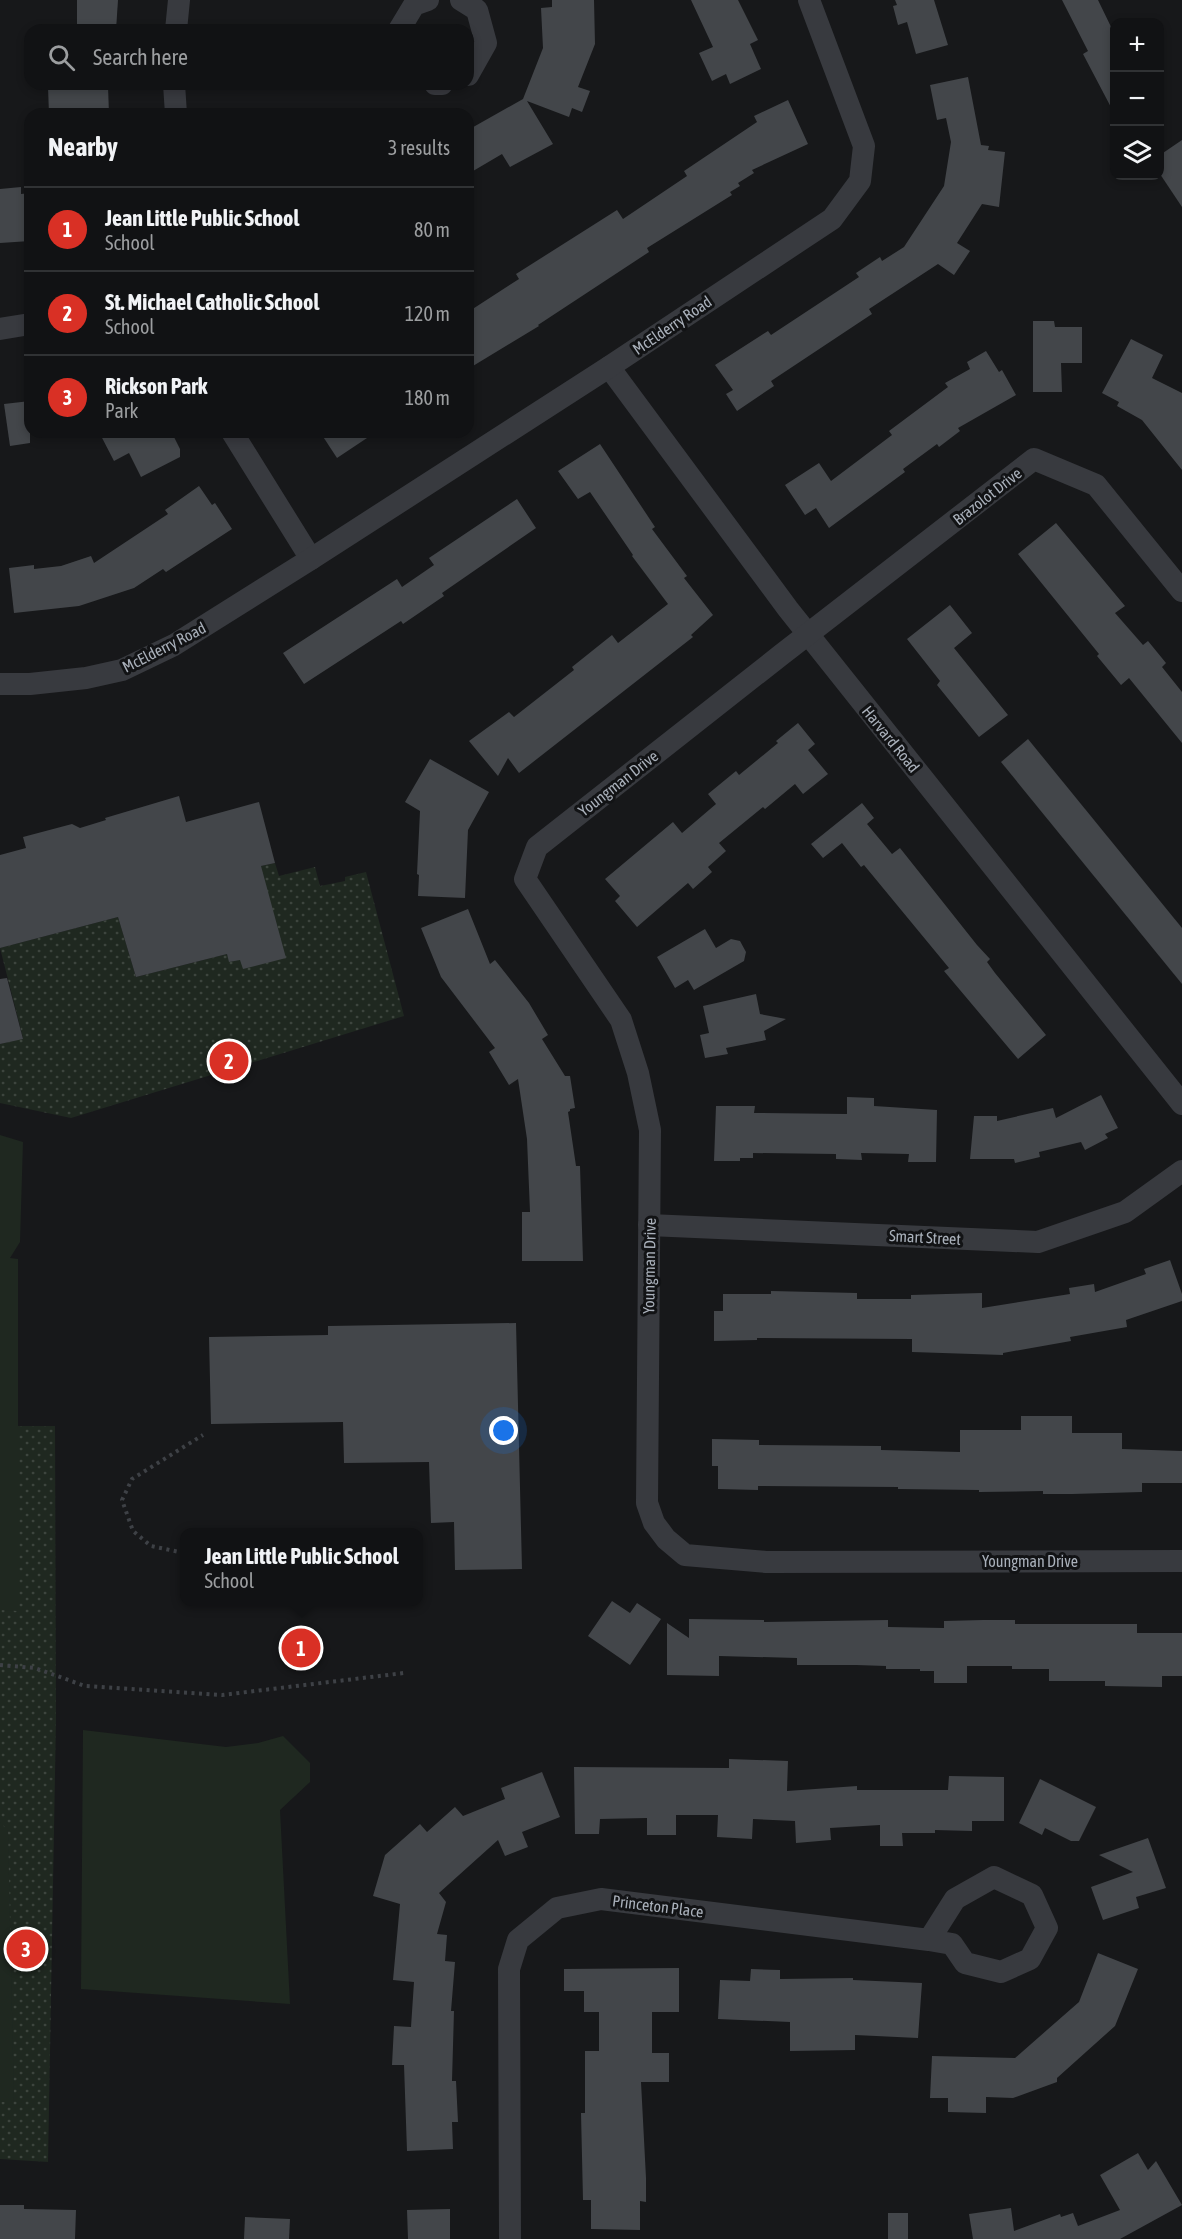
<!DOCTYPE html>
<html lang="en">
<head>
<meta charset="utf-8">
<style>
  :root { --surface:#111214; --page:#1a1b1d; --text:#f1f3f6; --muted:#9c9ea0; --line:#303234; --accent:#d93025 }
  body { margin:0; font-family:"Asap Condensed",sans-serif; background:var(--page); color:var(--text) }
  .controls { position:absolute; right:18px; top:18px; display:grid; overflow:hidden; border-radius:12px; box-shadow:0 3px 9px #0003 }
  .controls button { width:54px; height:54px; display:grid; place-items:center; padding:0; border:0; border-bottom:2px solid var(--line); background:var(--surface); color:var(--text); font:30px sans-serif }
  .you { position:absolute; left:504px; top:1431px; width:21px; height:21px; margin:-15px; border:4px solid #fff; border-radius:50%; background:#1a73e8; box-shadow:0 0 0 9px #1a73e833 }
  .badge { display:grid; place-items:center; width:39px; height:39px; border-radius:50%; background:var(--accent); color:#fff; font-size:20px; font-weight:700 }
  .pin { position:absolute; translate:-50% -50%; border:3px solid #fff; box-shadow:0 2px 6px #0006 }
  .popup { position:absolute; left:180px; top:1528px; width:243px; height:78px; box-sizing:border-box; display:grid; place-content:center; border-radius:12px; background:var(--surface); filter:drop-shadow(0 2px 4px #0005); font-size:20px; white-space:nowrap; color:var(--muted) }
  .popup b { font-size:22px; color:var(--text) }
  .popup::after { content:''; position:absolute; left:50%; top:100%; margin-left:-12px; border:12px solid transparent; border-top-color:var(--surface) }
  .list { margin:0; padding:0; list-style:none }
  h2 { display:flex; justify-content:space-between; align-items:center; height:78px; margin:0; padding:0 24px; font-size:26px }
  h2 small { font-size:20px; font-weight:400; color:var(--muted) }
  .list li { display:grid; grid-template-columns:39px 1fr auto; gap:18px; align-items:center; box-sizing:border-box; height:84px; padding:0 24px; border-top:2px solid var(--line) }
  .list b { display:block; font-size:22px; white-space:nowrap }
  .list p { margin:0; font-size:20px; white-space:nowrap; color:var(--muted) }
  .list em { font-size:20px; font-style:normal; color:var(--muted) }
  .icon { flex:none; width:33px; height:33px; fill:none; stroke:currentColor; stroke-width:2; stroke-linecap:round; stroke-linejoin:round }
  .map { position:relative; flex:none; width:1182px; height:2239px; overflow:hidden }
  .search { position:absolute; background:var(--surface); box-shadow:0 3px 9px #0003; left:24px; top:24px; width:450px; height:66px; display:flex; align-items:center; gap:15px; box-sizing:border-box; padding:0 21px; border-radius:18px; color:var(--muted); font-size:22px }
  .panel { position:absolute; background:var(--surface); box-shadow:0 3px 9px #0003; left:24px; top:108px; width:450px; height:330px; border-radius:18px }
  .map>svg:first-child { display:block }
  .grass { fill:url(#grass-dots) }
  .pitch { fill:#1f2820 }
  .building { fill:#43464a }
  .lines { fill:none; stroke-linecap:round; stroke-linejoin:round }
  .path { stroke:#3e4146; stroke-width:4; stroke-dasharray:3 4.5; stroke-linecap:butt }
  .street { stroke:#383a3f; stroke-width:22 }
  .labels { text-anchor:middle; stroke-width:6; stroke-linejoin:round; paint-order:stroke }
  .street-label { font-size:16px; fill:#a9b0ba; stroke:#121315 }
</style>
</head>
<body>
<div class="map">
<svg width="1182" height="2239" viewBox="0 0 1182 2239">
  <defs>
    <pattern id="grass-dots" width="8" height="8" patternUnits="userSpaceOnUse" patternTransform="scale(1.5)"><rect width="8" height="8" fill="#1f2820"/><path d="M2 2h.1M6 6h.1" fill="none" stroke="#3d453e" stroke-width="1.8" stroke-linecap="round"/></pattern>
  </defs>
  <rect width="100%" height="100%" fill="#17181a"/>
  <g class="grass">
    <path d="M 275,863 L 279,876 L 315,867 L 320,886 L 345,881 L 345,877 L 366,872 L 404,1016 L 71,1118 L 0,1103 L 0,1044 L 23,1038 L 0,948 L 118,917 L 136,977 L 227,954 L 230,962 L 261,866 Z"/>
    <path d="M 0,1426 L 55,1426 L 56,1718 L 48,2162 L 0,2159 Z"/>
  </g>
  <g class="pitch">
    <path d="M 0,1135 L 23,1142 L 20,1242 L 10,1258 L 18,1259 L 18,1611 L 0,1610 Z"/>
    <path d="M 83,1730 L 226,1747 L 258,1743 L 283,1736 L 310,1763 L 310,1782 L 280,1810 L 290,2004 L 81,1989 Z"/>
    <path d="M 0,1822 L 8,1831 L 14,2102 L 0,2102 Z"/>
  </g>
  <g class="building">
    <path d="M 77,0 L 118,0 L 116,30 L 77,30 Z"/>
    <path d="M 552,0 L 594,0 L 595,44 L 578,87 L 590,91 L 582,112 L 572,108 L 569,117 L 527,101 L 553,144 L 510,167 L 502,154 L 468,174 L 468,130 L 523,99 L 543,48 L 541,8 L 552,7 Z"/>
    <path d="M 691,0 L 738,0 L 758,40 L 750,44 L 761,69 L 730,84 L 726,74 L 712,81 L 699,53 L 713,47 Z"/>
    <path d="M 895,0 L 934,0 L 948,45 L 916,54 L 907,22 L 898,25 L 893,6 L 897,5 Z"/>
    <path d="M 1062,0 L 1098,0 L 1114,33 L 1114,113 L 1083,54 L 1088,51 Z"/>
    <path d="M 968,77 L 981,145 L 989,146 L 988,150 L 1005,152 L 999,207 L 982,204 L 957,243 L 970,251 L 954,275 L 938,264 L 869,309 L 872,314 L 771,381 L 774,386 L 737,411 L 726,394 L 733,390 L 715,365 L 768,331 L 771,335 L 859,277 L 856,273 L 880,257 L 882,261 L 904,247 L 944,186 L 951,142 L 946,118 L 937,120 L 930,85 Z"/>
    <path d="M 108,86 L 109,114 L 49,114 L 48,87 Z"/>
    <path d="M 788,100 L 808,144 L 752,170 L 754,173 L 738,183 L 740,186 L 730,192 L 732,195 L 647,248 L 649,252 L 538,325 L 539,326 L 468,369 L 468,312 L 519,279 L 516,274 L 617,210 L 623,219 L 687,176 L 684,171 L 757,122 L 754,116 Z"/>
    <path d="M 1182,140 L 1182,207 L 1160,174 L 1160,155 Z"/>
    <path d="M 21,187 L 21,194 L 30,193 L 30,241 L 0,243 L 0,189 Z"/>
    <path d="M 1033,321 L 1054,321 L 1055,327 L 1082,327 L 1082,363 L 1061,363 L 1062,392 L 1033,392 Z"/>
    <path d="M 1131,339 L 1163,355 L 1152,378 L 1182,393 L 1182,470 L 1142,420 L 1117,406 L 1119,402 L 1102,393 Z"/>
    <path d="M 986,351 L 999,372 L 1002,370 L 1016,395 L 958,428 L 960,431 L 939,447 L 937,444 L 903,469 L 905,472 L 829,528 L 816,508 L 805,515 L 785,485 L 819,463 L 831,481 L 892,435 L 889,431 L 948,387 L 945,383 L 970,369 L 967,362 Z"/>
    <path d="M 30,401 L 30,443 L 10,446 L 4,404 Z"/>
    <path d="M 99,432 L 174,432 L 172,433 L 180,449 L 180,457 L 141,477 L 129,453 L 114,461 Z"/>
    <path d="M 320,432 L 376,432 L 337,458 Z"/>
    <path d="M 600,444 L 655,527 L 652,529 L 687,576 L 684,578 L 713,615 L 691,635 L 693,637 L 519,773 L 508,758 L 498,776 L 469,741 L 509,712 L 514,717 L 574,670 L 572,667 L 612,635 L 618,643 L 668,604 L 632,556 L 633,555 L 590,492 L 578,499 L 558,471 Z"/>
    <path d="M 199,486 L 212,505 L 215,503 L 232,529 L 166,572 L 163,569 L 134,588 L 79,606 L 14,613 L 9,568 L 34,565 L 34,569 L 61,566 L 91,556 L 94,563 L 168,514 L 165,510 Z"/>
    <path d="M 517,499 L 536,528 L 442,593 L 444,596 L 403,624 L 401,621 L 304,684 L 283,653 L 397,579 L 402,587 L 434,565 L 429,558 Z"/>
    <path d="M 1056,523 L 1125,606 L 1115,613 L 1143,645 L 1148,641 L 1166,663 L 1162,667 L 1182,692 L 1182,743 L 1129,678 L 1121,685 L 1097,656 L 1099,654 L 1018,554 Z"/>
    <path d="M 950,605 L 972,633 L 954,648 L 1008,715 L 979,737 L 937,685 L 940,681 L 907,639 Z"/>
    <path d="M 798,723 L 815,744 L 808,750 L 828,774 L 803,794 L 795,784 L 765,809 L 763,807 L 719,843 L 726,851 L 708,867 L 712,872 L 693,889 L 688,883 L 637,927 L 615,901 L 620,896 L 605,879 L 673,822 L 682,833 L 716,804 L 708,794 L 736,771 L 739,775 L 778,743 L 776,741 Z"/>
    <path d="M 1028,739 L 1182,928 L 1182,984 L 1001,762 Z"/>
    <path d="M 430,759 L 489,792 L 468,830 L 465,898 L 418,896 L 419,875 L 417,874 L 420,811 L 405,802 Z"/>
    <path d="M 179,796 L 186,822 L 259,802 L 275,863 L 261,866 L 286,958 L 243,969 L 240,960 L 229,962 L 227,954 L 136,977 L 118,917 L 0,948 L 0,855 L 26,848 L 23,837 L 72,824 L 80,828 L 106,820 L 105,818 Z"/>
    <path d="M 862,803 L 874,818 L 867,824 L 892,854 L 900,848 L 977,945 L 990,959 L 987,962 L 995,973 L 1046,1035 L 1018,1059 L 944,971 L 949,968 L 864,865 L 861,867 L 842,843 L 823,858 L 811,844 Z"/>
    <path d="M 468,909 L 490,964 L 495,960 L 529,1003 L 548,1035 L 542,1039 L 565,1076 L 570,1076 L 575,1108 L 570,1109 L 570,1111 L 568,1112 L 576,1166 L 580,1166 L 583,1261 L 522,1261 L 522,1212 L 530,1212 L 527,1139 L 518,1079 L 509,1085 L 489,1052 L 495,1048 L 441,977 L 421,928 Z"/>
    <path d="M 705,929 L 716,948 L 731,939 L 740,941 L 746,952 L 744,961 L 694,990 L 688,980 L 675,988 L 657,957 Z"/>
    <path d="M 7,978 L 23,1039 L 0,1044 L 0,979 Z"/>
    <path d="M 756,994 L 760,1014 L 786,1019 L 764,1031 L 766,1040 L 726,1048 L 728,1054 L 705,1058 L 700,1035 L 709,1033 L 703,1006 Z"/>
    <path d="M 1101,1095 L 1118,1128 L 1105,1134 L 1108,1138 L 1085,1150 L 1081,1142 L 1039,1152 L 1040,1157 L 1015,1163 L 1014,1159 L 970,1159 L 974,1116 L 997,1116 L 997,1121 L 1053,1108 L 1056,1118 Z"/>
    <path d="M 847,1097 L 874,1098 L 874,1106 L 937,1110 L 936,1162 L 908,1162 L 909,1154 L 861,1153 L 862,1160 L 836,1159 L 836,1154 L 753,1153 L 753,1158 L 740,1158 L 740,1161 L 714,1161 L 716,1106 L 755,1106 L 754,1113 L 847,1114 Z"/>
    <path d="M 1170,1260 L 1182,1294 L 1182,1301 L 1126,1320 L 1127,1327 L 1070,1337 L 1071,1341 L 1003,1353 L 1003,1355 L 912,1352 L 912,1339 L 757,1338 L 757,1340 L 714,1341 L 714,1311 L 723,1311 L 723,1294 L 771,1294 L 771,1291 L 857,1293 L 857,1299 L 911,1299 L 911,1295 L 982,1293 L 982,1308 L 1070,1294 L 1069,1288 L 1094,1284 L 1095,1292 L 1146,1274 L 1144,1269 Z"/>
    <path d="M 516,1323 L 522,1569 L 455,1570 L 454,1522 L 431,1523 L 429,1462 L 344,1463 L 343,1422 L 211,1424 L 209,1337 L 328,1335 L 328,1326 Z"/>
    <path d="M 1021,1416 L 1072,1416 L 1072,1433 L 1122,1433 L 1122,1449 L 1182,1451 L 1182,1483 L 1142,1483 L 1142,1492 L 1072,1494 L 1043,1494 L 1043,1491 L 979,1492 L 979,1490 L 898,1489 L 898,1487 L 758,1486 L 758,1490 L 718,1489 L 718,1466 L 712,1466 L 712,1439 L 759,1440 L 759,1445 L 881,1446 L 881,1450 L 960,1452 L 960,1430 L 1021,1430 Z"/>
    <path d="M 612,1601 L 630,1613 L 637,1603 L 661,1619 L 630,1665 L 588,1636 Z"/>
    <path d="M 689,1619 L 764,1620 L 764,1622 L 888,1620 L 888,1627 L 944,1628 L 944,1621 L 983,1620 L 1015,1620 L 1015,1624 L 1137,1624 L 1137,1633 L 1182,1633 L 1182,1676 L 1162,1676 L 1162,1687 L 1105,1686 L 1105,1681 L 1049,1681 L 1049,1669 L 1012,1669 L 1012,1666 L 967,1666 L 967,1683 L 934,1683 L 934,1671 L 920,1671 L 920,1669 L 886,1669 L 886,1666 L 856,1665 L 797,1665 L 797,1658 L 719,1656 L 719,1676 L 667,1675 L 667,1623 L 689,1638 Z"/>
    <path d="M 729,1759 L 788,1761 L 787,1791 L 857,1786 L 857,1790 L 948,1790 L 949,1776 L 1004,1777 L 1004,1821 L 972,1821 L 972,1831 L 935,1830 L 935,1833 L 902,1833 L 903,1846 L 880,1846 L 880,1825 L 830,1828 L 831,1840 L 796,1843 L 795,1821 L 753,1819 L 752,1839 L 717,1837 L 718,1815 L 676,1815 L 676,1835 L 647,1835 L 647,1818 L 600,1819 L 599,1834 L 575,1834 L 574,1767 L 729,1768 Z"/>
    <path d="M 542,1772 L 560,1817 L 522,1832 L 528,1847 L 505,1856 L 498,1840 L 439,1893 L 446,1902 L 437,1934 L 447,1935 L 445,1961 L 455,1962 L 451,2011 L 454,2011 L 452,2081 L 456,2081 L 458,2122 L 452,2122 L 453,2149 L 407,2151 L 404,2065 L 392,2065 L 394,2026 L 411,2027 L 414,1982 L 393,1980 L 400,1904 L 373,1896 L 385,1855 L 420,1824 L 427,1832 L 455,1807 L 463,1816 L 505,1799 L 501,1788 Z"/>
    <path d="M 1040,1779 L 1096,1807 L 1079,1841 L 1071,1841 L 1045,1828 L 1042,1835 L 1019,1823 Z"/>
    <path d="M 1148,1838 L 1166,1888 L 1136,1897 L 1139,1908 L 1103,1920 L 1091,1887 L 1133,1872 L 1099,1855 Z"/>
    <path d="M 1098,1953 L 1138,1969 L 1115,2026 L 1057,2078 L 1057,2082 L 1013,2098 L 986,2097 L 986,2113 L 948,2112 L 948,2098 L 930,2098 L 932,2056 L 1015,2058 L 1079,2002 Z"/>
    <path d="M 679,1968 L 679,2012 L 652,2012 L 652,2053 L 669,2053 L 669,2082 L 641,2082 L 646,2178 L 646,2202 L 640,2201 L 640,2230 L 591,2229 L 591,2200 L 583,2200 L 581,2113 L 585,2113 L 585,2051 L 599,2051 L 599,2012 L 584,2012 L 584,1991 L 564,1991 L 564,1969 Z"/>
    <path d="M 751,1969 L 780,1970 L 780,1979 L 853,1978 L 853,1980 L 922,1983 L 918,2038 L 855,2035 L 855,2050 L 790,2051 L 790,2022 L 718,2019 L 720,1980 L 750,1981 Z"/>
    <path d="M 1138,2153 L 1148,2170 L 1156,2161 L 1182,2205 L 1120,2239 L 973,2239 L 969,2214 L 1011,2208 L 1014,2231 L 1060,2214 L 1061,2217 L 1073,2213 L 1078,2226 L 1120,2210 L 1100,2175 Z"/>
    <path d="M 0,2205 L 24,2205 L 24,2209 L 76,2210 L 75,2239 L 0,2239 Z"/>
    <path d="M 450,2209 L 450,2239 L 408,2239 L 407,2210 Z"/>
    <rect x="888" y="2213" width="20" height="26"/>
    <path d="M 245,2217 L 290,2219 L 289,2239 L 244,2239 Z"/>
  </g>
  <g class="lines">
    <g class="path">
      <path d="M 184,1553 L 151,1546 L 133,1531 L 122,1500 L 132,1479 L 203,1435"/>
      <path d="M 0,1665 L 35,1668 L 85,1686 L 222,1695 L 404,1673"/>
    </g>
    <g class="street">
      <path d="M 461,0 L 477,10 L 486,43 L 468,75"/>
      <path d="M 176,30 L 179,0"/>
      <path d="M 399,30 L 414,5 L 428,0"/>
      <path d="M 174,84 L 176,114"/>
      <path d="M 435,84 L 442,84"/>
      <path d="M 0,329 L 30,324"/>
      <path d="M 609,367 L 788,609 L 1182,1104"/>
      <path d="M 232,432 L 311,559"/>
      <path d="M 1182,591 L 1096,485 L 1034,459 L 781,655 L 537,847 L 525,879 L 621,1020 L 638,1073 L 650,1130 L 647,1503 L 654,1523 L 666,1539 L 685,1555 L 766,1562 L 1182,1561"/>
      <path d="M 0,684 L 30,684 L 86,678 L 122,670 L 174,645 L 311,559 L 609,367 L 832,219 L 860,181 L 864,146 L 809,0"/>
      <path d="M 649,1225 L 1038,1242 L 1125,1212 L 1182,1171"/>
      <path d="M 510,2239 L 509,1969 L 518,1940 L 557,1908 L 601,1899 L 929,1940 L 952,1944 L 965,1963 L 1001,1972 L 1030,1959 L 1047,1928 L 1032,1895 L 994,1877 L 955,1899 L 929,1940"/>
    </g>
  </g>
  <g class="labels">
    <g class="street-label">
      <text transform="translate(672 325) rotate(-34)" y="6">McElderry Road</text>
      <text transform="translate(987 496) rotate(-38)" y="6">Brazolot Drive</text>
      <text transform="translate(164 647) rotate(-27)" y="6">McElderry Road</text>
      <text transform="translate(891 739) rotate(51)" y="6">Harvard Road</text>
      <text transform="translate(618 783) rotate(-38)" y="6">Youngman Drive</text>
      <text transform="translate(925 1237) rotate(3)" y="6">Smart Street</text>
      <text transform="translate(649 1266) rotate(-89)" y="6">Youngman Drive</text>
      <text x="1030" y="1567">Youngman Drive</text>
      <text transform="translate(658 1906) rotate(7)" y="6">Princeton Place</text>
    </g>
  </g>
</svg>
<div class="controls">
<button>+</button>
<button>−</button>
<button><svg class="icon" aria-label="layers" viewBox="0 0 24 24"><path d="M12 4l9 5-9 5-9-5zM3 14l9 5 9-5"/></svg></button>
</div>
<div class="you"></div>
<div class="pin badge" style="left:301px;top:1648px">1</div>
<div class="popup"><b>Jean Little Public School</b>School</div>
<div class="pin badge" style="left:229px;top:1061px">2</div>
<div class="pin badge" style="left:26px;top:1949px">3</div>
<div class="search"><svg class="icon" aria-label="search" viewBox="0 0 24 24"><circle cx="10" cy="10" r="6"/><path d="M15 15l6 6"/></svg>Search here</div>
<section class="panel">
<h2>Nearby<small>3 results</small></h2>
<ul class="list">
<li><span class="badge">1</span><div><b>Jean Little Public School</b><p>School</p></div><em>80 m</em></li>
<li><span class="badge">2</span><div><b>St. Michael Catholic School</b><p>School</p></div><em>120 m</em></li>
<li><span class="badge">3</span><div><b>Rickson Park</b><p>Park</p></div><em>180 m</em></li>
</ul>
</section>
</div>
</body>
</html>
